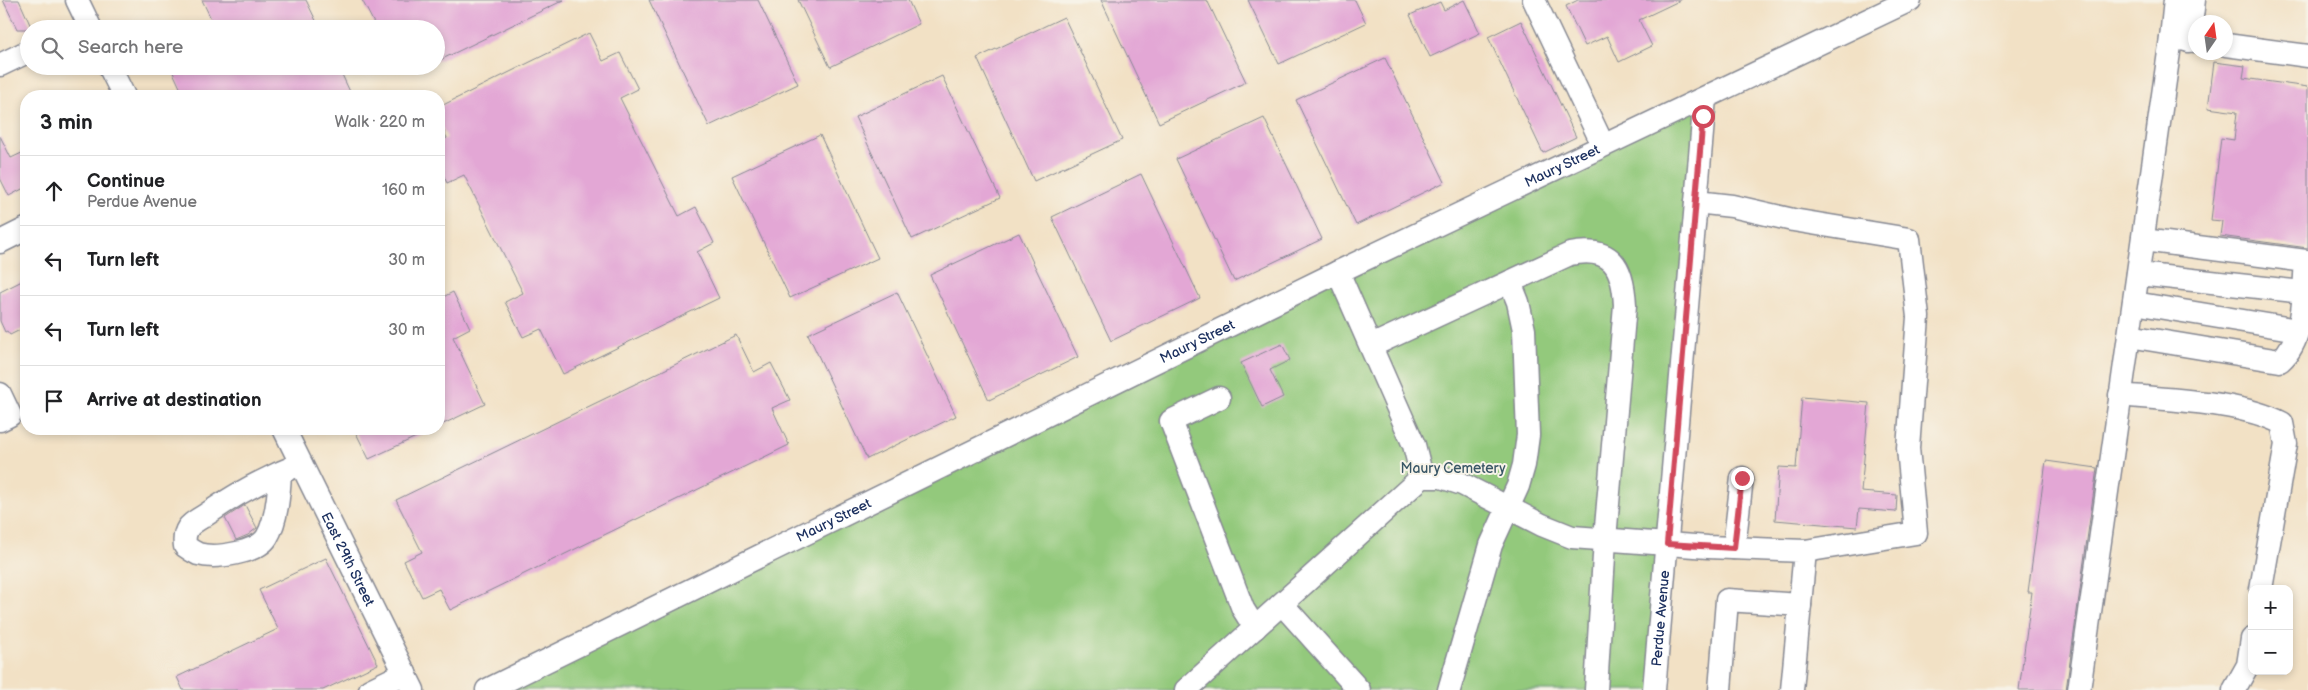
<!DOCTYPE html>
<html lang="en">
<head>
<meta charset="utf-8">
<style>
  :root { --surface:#fff; --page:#f2f2f2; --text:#202124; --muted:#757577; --line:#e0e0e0 }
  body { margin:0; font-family:"Balsamiq Sans",sans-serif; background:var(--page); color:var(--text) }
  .controls { position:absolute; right:15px; bottom:15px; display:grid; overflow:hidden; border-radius:10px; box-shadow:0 2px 8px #0003 }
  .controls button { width:45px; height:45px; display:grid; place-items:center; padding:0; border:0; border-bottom:1px solid var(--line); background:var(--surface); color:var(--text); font:25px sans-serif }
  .compass { position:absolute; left:2188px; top:15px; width:45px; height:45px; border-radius:50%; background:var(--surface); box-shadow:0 2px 8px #0003; rotate:13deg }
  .stop { position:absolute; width:15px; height:15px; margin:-11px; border:4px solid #d1495b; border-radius:50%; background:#fff }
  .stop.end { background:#d1495b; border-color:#fff; box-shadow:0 1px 5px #0008 }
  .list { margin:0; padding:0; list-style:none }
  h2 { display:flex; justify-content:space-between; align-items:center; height:65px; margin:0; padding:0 20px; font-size:21px }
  h2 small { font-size:16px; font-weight:400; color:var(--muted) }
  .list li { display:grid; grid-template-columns:32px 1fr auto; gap:15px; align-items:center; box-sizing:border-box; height:70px; padding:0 20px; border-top:1px solid var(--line) }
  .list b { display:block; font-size:19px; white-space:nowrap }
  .list p { margin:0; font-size:16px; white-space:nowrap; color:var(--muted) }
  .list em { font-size:16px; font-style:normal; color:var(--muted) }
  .icon { flex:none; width:28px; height:28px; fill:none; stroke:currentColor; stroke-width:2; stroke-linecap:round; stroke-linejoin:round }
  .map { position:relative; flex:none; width:2308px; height:690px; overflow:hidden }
  .search { position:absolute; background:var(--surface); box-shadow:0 2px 8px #0003; left:20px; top:20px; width:425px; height:55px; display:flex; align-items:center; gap:12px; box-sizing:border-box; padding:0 18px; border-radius:28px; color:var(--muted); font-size:19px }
  .panel { position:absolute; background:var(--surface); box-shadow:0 2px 8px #0003; left:20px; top:90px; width:425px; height:345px; border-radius:20px }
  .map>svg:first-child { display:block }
  .green { fill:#93c97c; stroke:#577c6d }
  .building { fill:#e3a7d5 }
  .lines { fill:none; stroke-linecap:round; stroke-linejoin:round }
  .minor-casing { stroke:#868892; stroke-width:25 }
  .minor { stroke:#fff; stroke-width:22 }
  .route { stroke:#d1495b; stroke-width:6 }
  .labels { text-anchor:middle; stroke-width:4; stroke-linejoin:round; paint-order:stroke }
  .street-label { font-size:14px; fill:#1b2f5e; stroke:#f7f3e8 }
  .park-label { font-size:14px; fill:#395666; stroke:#f7f3e8 }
</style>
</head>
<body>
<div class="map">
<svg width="2308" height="690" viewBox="0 0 2308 690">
  <rect width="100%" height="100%" fill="#f7f3e8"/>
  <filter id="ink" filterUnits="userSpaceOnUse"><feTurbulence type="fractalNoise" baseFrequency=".02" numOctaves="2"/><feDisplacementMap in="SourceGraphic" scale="10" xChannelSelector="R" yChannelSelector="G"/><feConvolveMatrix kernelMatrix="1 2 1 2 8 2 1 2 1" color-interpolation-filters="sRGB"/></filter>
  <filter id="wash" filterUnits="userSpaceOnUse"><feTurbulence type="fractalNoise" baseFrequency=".0096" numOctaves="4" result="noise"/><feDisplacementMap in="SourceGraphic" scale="20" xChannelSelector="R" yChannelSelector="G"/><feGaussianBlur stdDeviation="1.12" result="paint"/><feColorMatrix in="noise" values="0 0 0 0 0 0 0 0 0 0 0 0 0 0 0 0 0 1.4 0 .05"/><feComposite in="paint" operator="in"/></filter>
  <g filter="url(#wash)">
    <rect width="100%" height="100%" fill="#f2e1c5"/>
    <path class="green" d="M 1713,93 L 1655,690 L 488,690 Z"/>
    <g id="blocks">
      <g class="building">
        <path d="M 3,0 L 19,0 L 32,29 L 17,29 Z"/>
        <path d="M 202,0 L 306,0 L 320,29 L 216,29 Z"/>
        <path d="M 362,0 L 564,0 L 436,62 L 436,29 L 377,29 Z"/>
        <path d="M 649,0 L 758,0 L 798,84 L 709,126 Z"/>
        <path d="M 798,0 L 908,0 L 919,24 L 830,67 Z"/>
        <path d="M 1101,0 L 1207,0 L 1246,82 L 1159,123 Z"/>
        <path d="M 1248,0 L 1355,0 L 1366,23 L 1279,64 Z"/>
        <path d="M 1464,0 L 1480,33 L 1430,57 L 1410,15 L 1440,2 L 1444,10 Z"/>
        <path d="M 1578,0 L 1681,0 L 1639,20 L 1652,46 L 1619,62 L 1607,36 L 1585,46 L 1566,6 Z"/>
        <path d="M 1064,17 L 1122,140 L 1034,181 L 977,58 Z"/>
        <path d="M 1521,21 L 1576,137 L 1543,153 L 1488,37 Z"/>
        <path d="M 589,33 L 603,61 L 620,53 L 638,89 L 620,98 L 679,216 L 696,207 L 714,243 L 697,252 L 719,298 L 563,374 L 541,329 L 523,337 L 505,302 L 523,293 L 464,175 L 447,183 L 439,166 L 439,142 L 447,138 L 439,121 L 439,107 Z"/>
        <path d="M 1385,58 L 1445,182 L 1356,225 L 1296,100 Z"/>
        <path d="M 2214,62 L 2245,66 L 2243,78 L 2308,87 L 2308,248 L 2220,236 L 2222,221 L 2211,220 L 2221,138 L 2234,140 L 2237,112 L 2208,108 Z"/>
        <path d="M 170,66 L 338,66 L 352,96 L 184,96 Z"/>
        <path d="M 942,76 L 1000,198 L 912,239 L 855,117 Z"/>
        <path d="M 1264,118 L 1322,239 L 1234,281 L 1176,159 Z"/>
        <path d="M 820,135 L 878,258 L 790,298 L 732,176 Z"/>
        <path d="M 0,136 L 11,158 L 26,151 L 26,187 L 9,196 L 0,178 Z"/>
        <path d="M 1141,174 L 1200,298 L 1111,341 L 1052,217 Z"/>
        <path d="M 1019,233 L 1078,357 L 989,400 L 930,275 Z"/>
        <path d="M 26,279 L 26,327 L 10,335 L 7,331 L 5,332 L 0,321 L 0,292 Z"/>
        <path d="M 453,292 L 470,328 L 453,337 L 485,404 L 439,426 L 439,299 Z"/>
        <path d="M 897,292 L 956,416 L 867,459 L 808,334 Z"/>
        <path d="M 736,335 L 754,372 L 771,363 L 790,400 L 772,408 L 789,445 L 450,610 L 439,589 L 422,597 L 404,561 L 422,552 L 396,500 Z"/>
        <path d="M 1282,344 L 1290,360 L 1270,370 L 1283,397 L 1262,407 L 1241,363 Z"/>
        <path d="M 1802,397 L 1869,403 L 1861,492 L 1897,495 L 1896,512 L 1859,509 L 1857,527 L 1775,520 L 1779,467 L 1796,468 Z"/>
        <path d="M 354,429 L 433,429 L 369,459 Z"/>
        <path d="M 2046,461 L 2097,468 L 2066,690 L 2019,690 L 2032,592 L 2028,592 Z"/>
        <path d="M 245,505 L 257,528 L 248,535 L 236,540 L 225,518 Z"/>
        <path d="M 326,558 L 378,664 L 323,690 L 183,690 L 177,677 L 278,629 L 259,590 Z"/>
      </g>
    </g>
  </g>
  <g filter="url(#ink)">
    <use href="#blocks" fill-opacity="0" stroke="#868892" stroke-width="1"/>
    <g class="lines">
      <g class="minor-casing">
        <g id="minor">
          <path d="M 77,0 L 91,29"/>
          <path d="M 1534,0 L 1603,145"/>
          <path d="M 2175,0 L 2171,38 L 2196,41"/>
          <path d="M 2189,41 L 2194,0"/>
          <path d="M 2226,45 L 2308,56"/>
          <path d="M 0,65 L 29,51"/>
          <path d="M 109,66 L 124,96"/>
          <path d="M 1696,202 L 1732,206 L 1793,220 L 1909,239 L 1918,317 L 1908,448 L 1916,533 L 1805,551"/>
          <path d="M 0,242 L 26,229"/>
          <path d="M 1338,272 L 1414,445 L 1422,477"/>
          <path d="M 2138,274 L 2303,292"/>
          <path d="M 2134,303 L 2298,330"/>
          <path d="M 2129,336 L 2280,361 C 2306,338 2303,294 2306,261 L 2143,240"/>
          <path d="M 1371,346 L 1570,254 C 1612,246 1623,266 1625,305 L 1605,539 L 1596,690"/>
          <path d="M 0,394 L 10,415 L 0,420"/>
          <path d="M 2120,395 C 2169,400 2240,401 2282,423 L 2286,444 L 2261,589"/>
          <path d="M 1219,398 L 1171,421 L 1243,609 L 1255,628"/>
          <path id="s1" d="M 284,429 L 413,690"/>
          <path d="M 280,473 C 279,493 277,520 267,537 C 257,553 215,559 198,554 C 194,552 189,549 185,546 C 184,539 184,534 188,528 C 192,522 201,518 207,514 C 236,494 267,477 301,464"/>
          <path d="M 1734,548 L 1742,478"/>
          <path d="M 1282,604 L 1359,690"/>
          <path d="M 370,690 L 405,673"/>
          <path id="s2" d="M 487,690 L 1338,272 L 1910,0"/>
          <path d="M 1186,690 L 1422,477 L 1441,477 L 1462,484 L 1542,525 L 1572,537 L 1708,547 L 1805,551 L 1792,690"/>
          <path d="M 1449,690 L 1491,545 L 1518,486 L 1524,465 L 1528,435 L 1524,330 L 1518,302 L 1510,282"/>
          <path id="s3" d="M 1654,690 L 1705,98"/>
          <path d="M 1720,690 L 1727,600 L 1800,605"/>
          <path d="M 2079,690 L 2171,38"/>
          <path d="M 2234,690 L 2248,665 L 2252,639"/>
        </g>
      </g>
      <use href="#minor" class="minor"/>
    </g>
  </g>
  <g class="lines" filter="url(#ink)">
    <path class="route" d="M 1703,116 L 1667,544 L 1734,548 L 1742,478"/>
  </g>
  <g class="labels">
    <g class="street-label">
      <text dy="5" stroke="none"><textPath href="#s2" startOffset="1196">Maury Street</textPath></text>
      <text dy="5" stroke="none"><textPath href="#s2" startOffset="791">Maury Street</textPath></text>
      <text dy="5" stroke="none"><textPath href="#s2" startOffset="386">Maury Street</textPath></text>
      <text dy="5" stroke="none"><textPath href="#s1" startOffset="145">East 29th Street</textPath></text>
      <text dy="5" stroke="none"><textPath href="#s3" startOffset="72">Perdue Avenue</textPath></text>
    </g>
    <g class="park-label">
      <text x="1453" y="473">Maury Cemetery</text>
    </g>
  </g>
</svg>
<div class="controls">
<button>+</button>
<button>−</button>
</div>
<svg class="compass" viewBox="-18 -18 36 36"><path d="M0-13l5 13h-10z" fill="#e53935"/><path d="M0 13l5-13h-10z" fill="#757577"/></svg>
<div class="stop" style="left:1703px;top:116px"></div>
<div class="stop end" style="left:1742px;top:478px"></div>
<div class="search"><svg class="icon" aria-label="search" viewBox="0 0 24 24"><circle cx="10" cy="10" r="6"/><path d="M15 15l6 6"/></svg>Search here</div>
<section class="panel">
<h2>3 min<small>Walk · 220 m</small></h2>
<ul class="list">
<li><svg class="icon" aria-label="ahead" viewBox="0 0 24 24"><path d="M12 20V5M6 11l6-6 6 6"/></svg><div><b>Continue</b><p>Perdue Avenue</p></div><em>160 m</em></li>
<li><svg class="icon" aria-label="left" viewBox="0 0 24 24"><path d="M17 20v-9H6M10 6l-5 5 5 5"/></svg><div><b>Turn left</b></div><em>30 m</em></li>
<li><svg class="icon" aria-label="left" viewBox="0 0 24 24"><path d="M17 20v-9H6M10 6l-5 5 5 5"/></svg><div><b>Turn left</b></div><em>30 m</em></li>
<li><svg class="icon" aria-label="arrive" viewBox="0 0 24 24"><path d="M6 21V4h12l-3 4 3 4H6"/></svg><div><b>Arrive at destination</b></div></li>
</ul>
</section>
</div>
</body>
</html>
